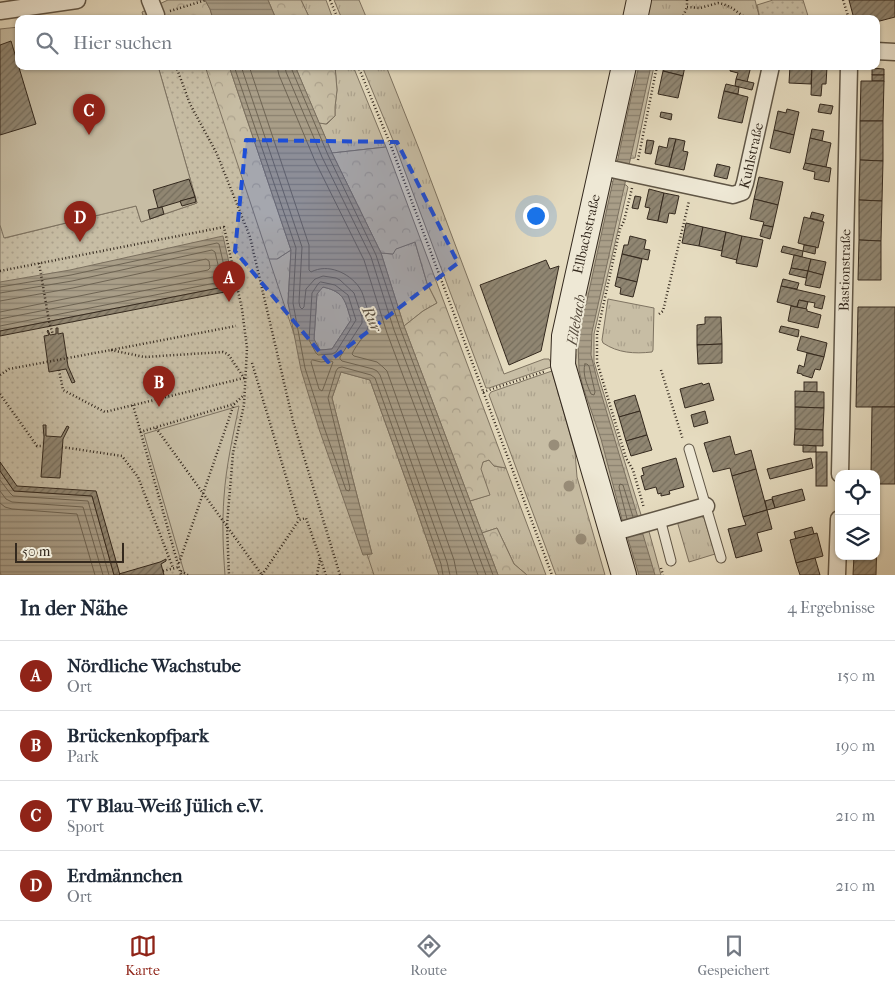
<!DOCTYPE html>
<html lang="de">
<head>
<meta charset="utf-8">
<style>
  :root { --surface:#fff; --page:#f6f6f7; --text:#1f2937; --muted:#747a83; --line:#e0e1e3; --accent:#8f2418 }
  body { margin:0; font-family:"IM FELL French Canon",serif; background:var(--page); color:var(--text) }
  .controls { position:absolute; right:15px; bottom:15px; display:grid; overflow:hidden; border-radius:10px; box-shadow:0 1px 4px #0004 }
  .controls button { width:45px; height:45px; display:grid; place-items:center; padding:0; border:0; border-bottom:1px solid var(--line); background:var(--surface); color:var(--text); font:25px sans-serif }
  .scale { position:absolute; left:15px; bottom:12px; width:109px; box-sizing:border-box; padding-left:5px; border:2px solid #34291e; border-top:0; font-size:14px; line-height:18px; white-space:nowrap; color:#34291e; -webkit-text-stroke:4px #eee8d5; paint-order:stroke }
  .you { position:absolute; left:535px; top:215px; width:18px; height:18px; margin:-12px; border:4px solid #fff; border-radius:50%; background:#1a73e8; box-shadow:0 0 0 8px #1a73e833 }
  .badge { display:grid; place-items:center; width:32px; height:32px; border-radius:50%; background:var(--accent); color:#fff; font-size:16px; font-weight:700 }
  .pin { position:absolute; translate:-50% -41px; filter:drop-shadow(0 1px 2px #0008) }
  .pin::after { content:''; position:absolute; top:26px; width:18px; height:15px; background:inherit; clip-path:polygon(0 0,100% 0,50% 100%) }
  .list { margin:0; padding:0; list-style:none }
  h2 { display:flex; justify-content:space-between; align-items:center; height:65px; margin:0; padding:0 20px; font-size:21px }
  h2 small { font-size:16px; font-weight:400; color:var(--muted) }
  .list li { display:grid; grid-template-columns:32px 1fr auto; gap:15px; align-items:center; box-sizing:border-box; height:70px; padding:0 20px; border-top:1px solid var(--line) }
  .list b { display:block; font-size:19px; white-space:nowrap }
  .list p { margin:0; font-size:16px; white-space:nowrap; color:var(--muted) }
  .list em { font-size:16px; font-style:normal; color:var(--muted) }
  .icon { flex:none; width:28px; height:28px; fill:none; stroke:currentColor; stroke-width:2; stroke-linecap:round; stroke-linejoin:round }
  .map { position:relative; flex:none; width:895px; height:575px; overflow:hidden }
  .search { position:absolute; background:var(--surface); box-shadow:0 1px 4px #0004; left:15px; right:15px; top:15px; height:55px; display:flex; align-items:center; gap:12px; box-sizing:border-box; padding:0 18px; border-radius:10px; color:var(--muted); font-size:19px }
  .sheet { height:345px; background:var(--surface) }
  nav { display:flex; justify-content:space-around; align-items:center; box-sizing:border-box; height:70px; border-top:1px solid var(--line); background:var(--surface); font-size:14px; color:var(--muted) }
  nav a { display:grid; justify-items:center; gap:2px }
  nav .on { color:var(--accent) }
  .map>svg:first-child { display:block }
  .grass { fill:url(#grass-tufts); stroke:#7e7361 }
  .forest { fill:url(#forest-crowns); stroke:#7e7361 }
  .park { fill:url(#park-dots); stroke:#7e7361 }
  .garden { fill:#c7bda4; stroke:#7e7361 }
  .water { fill:url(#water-rules); stroke:#7a6f5e; fill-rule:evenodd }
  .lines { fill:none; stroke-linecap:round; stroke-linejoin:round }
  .shore { stroke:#6e6453; stroke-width:1 }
  .building { fill:url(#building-hatch); stroke:#34291e }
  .lane-casing { stroke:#605646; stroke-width:11 }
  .street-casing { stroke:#605646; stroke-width:19 }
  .secondary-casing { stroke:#34291e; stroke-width:26 }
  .path { stroke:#34291e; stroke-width:2.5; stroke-dasharray:1 2.5; stroke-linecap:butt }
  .lane { stroke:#eee8d5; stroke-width:9 }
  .street { stroke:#eee8d5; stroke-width:16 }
  .secondary { stroke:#eee8d5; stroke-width:24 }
  .tree { fill:#988d79 }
  .marked { fill:#1d4ed8; fill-opacity:0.2; stroke:#1d4ed8; stroke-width:4; stroke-dasharray:10 6; stroke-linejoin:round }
  .labels { text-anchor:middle; stroke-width:4; stroke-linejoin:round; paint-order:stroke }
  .street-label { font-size:14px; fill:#34291e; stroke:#eee8d5 }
  .water-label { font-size:15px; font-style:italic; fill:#574c3e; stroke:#eee8d5 }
</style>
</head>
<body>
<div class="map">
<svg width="895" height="575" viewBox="0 0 895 575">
  <defs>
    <pattern id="grass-tufts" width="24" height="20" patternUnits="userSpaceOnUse" patternTransform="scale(1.25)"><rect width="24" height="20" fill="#c7bda4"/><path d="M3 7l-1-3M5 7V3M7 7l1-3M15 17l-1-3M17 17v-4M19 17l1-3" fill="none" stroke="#aca28d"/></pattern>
    <pattern id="forest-crowns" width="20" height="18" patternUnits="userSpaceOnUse" patternTransform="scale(1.25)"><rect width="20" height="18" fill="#c7bda4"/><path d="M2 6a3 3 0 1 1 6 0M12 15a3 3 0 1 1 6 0" fill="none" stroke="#aca28d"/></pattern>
    <pattern id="park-dots" width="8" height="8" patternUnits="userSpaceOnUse" patternTransform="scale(1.25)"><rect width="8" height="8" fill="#c7bda4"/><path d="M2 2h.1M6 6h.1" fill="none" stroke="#aca28d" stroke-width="1.8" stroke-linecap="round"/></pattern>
    <pattern id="water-rules" width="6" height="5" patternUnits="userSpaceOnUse" patternTransform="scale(1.25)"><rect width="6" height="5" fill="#a99e88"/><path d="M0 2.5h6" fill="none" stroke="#8a816f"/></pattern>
    <pattern id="building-hatch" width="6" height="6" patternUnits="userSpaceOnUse" patternTransform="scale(1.25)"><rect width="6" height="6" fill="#908672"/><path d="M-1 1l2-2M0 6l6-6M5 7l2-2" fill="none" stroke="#766e5d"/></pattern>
  </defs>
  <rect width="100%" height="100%" fill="#e5dbbf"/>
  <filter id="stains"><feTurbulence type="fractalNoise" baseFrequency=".004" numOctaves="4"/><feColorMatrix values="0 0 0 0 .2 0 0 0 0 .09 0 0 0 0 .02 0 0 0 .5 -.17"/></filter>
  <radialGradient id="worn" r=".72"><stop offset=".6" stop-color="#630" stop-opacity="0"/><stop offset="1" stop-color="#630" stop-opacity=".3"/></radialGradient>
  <g class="grass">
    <path d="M 301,0 L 326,0 L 333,19 L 310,19 Z"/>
    <path d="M 334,0 L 359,0 L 367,19 L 342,19 Z"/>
    <path d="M 646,0 L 755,0 L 760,19 L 642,19 Z"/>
    <path d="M 335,66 L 353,66 L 386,147 L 332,153 L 319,123 L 327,124 L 335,116 L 335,107 L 337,90 Z"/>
    <path d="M 362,66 L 386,66 L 421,154 L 504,374 L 544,359 L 549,359 L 551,363 L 551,367 L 489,388 L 486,388 L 395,145 Z"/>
    <path d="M 631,66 L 654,66 L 635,158 C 629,159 619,157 614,153 Z"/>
    <path d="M 611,181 L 626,185 L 628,187 L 594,334 L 594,362 L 642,518 L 617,525 L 570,364 L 605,184 Z"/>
    <path d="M 249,215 L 277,259 L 291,250 L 288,303 L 372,554 L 332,398 L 341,372 L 370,380 L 416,508 L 439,575 L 333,575 Z"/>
    <path d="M 415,242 L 427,283 L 437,303 L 423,311 L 404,326 L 381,253 L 393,254 L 395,249 Z"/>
    <path d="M 323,287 C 345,292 345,301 351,320 L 332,349 L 320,350 L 314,340 L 317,293 Z"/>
    <path d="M 608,299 L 654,308 L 653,350 L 652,352 C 634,354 618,353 603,343 L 602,340 Z"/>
    <path d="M 552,371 L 575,452 L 577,477 L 605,575 L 556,575 L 489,395 L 491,392 Z"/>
    <path d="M 489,460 L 494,466 L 506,468 L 546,575 L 527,575 L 514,564 L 497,528 L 482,533 L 470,501 L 489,495 L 480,469 L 483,462 Z"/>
    <path d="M 697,514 L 704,518 L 715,554 L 689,562 L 677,521 Z"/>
    <path d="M 648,528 L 661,575 L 633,575 L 621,536 Z"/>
  </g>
  <g class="forest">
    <path d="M 168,0 L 205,0 L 210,9 L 213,19 L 144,19 L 142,12 Z"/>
    <path d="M 268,0 L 301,0 L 310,19 L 276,19 Z"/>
    <path d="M 158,66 L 229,66 L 291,250 L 277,259 L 267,259 L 0,225 L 197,203 Z"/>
    <path d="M 295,66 L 335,66 L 337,90 L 335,107 L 335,116 L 326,124 L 319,123 Z"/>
    <path d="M 386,147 L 506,468 L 494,466 L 489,460 L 483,462 L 481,469 L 490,495 L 470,501 L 404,326 L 423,311 L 437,303 L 427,283 L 415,242 L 396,249 L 393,254 L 381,253 L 332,153 Z"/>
    <path d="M 497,528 L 514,564 L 527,575 L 498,575 L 482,533 Z"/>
  </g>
  <g class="park">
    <path d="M 773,0 L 803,0 L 809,19 L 760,19 L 757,5 Z"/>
    <path d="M 158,66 L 205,66 L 374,575 L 0,575 L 0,225 L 5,238 L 136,206 L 141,222 L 197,203 Z"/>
  </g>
  <g class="garden">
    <path d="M 19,27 L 19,66 L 158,66 L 197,203 L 141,222 L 136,206 L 4,238 L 0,225 L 0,29 Z"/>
    <path d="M 239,406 C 233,436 226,466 224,497 C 222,523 223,549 225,575 L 185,575 L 144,434 Z"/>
  </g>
  <g class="water">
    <path d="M 205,0 L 268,0 L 276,19 L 213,19 L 210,9 Z"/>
    <path d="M 229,66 L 295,66 L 332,153 L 381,253 L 404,326 L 498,575 L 439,575 L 416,508 L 370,380 L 341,372 L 332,398 L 372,554 L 363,555 L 319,429 L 301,370 L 288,303 L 291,250 ZM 323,287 C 345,292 345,301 351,320 L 332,349 L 320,350 L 314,339 L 317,294 Z"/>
    <path d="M 639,66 L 651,66 L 592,332 L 591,355 L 598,383 L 655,575 L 639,575 L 623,523 L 601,439 L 583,387 L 579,370 L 578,342 L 584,307 L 586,305 C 601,235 617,164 632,93 C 636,84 636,76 639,66 Z"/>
    <path d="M 223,236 L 234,285 L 0,331 L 0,282 L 70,270 Z"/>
    <path d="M 0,471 L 14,491 L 92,496 L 114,575 L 1,575 L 0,571 Z"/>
  </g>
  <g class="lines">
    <g class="shore">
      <path d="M 234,66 L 296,248 L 293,303 L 305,368 L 324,427 L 346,490 L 349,491 L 350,488 L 328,398 L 336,371 L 338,368 L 342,367 L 371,375 L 375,378 L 441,564 L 443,575"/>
      <path d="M 241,66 L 302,247 L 299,302 L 300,307 L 302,309 L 304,307 L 306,289 L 315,279 L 323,276 L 336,278 L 340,280 L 354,293 L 362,317 L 362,323 L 340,357 L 340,359 L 342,361 L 373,369 L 377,371 L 380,375 L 447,562 L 450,575"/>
      <path d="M 249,66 L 309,245 L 309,270 L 311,272 C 328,263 349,273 359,287 C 363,292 364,299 366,305 C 368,311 371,318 369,324 C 367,335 356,344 352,354 L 354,356 L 377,362 L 383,367 L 387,371 L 454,560 L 457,575"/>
      <path d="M 277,66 L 279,75 L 315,161 L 364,260 L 387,333 L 478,575"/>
      <path d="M 285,66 L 286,72 L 322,157 L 371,257 L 394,330 L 486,575"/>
      <path d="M 291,66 L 292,70 L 328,155 L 376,255 L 400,328 L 493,575"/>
      <path d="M 321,282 L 335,285 L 348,295 L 356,320 L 336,352 L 332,354 L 318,355 L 316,353 L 309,340 L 312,293 L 318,284 Z"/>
      <path d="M 0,287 L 71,275 L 217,243 L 219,244 L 227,279 L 225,281 L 0,326"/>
      <path d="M 0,293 L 72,281 L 212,250 L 215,252 L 220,273 L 218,276 L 0,319"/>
      <path d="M 0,301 L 73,288 L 206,259 L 209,261 L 210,268 L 208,270 L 0,312"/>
      <path d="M 313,360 L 321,362 L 331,361 L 333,362 L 323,389 L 322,391 L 319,389 L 311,362 Z"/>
      <path d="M 585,364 L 587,364 L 589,366 L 595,392 L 594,395 L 591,394 C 587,385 582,373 585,364 Z"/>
      <path d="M 0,480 L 10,493 L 13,496 L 88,501 L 109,575"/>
      <path d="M 0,491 L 6,499 L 12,502 L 83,507 L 103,575"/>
      <path d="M 0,503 L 5,507 L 12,509 L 77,514 L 95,575"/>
      <path d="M 627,519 L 619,487 L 620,484 L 623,485 L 633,517"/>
    </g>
  </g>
  <g class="building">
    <path d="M 849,0 L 895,0 L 895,17 L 876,22 L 876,19 L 854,19 Z"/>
    <path d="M 11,41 L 36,124 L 0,135 L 0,45 Z"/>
    <path d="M 664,66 L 685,66 L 683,76 L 663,71 Z"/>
    <path d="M 731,66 L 751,66 L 747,82 L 736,79 L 738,73 L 730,71 Z"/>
    <path d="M 790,66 L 812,67 L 811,84 L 789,83 Z"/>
    <path d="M 812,67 L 827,67 L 826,84 L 822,84 L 821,96 L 811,95 Z"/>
    <path d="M 872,68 L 884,69 L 884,75 L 872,75 Z"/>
    <path d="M 663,71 L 683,76 L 678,98 L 658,94 Z"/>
    <rect x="872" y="75" width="12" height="6"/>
    <path d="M 736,79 L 754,83 L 752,90 L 735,86 Z"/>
    <path d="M 861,81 L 884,81 L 883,121 L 860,121 Z"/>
    <path d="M 726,84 L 739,87 L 738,94 L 724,91 Z"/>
    <path d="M 724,91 L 748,97 L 742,123 L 718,118 Z"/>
    <path d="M 820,104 L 833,106 L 831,114 L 818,112 Z"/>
    <path d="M 787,109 L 799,112 L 794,135 L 774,130 L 778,111 L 786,113 Z"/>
    <path d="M 661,112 L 672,114 L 671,120 L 660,117 Z"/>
    <path d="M 860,121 L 883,121 L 883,161 L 860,160 Z"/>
    <path d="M 812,129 L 824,131 L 822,141 L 810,138 Z"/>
    <path d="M 774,130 L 794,135 L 790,153 L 770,148 Z"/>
    <path d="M 669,138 L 676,139 L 669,167 L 655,164 L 659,146 L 667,148 Z"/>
    <path d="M 810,138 L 831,143 L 826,167 L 805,163 Z"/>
    <path d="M 676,139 L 685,141 L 683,151 L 688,152 L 684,170 L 669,167 Z"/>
    <path d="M 647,140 L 654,141 L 651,154 L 645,153 Z"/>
    <path d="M 860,160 L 883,161 L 882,201 L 859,200 Z"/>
    <path d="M 805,163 L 831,168 L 829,182 L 814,179 L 815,172 L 803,169 Z"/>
    <path d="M 717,164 L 730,167 L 727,179 L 714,176 Z"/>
    <path d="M 759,177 L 783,182 L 778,205 L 754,199 Z"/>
    <path d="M 189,179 L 195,197 L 158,208 L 153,190 Z"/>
    <path d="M 649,189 L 664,193 L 658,221 L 647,219 L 650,208 L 645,207 Z"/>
    <path d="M 664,193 L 679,196 L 675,214 L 669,213 L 667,223 L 658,221 Z"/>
    <path d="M 635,196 L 641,197 L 638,209 L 632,208 Z"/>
    <path d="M 195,197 L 196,202 L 182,206 L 180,201 Z"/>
    <path d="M 754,199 L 778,205 L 773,227 L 763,225 L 764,222 L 750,219 Z"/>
    <path d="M 859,200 L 882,201 L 881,241 L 859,240 Z"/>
    <path d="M 162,207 L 164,214 L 150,219 L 148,210 Z"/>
    <path d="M 812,212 L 824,215 L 822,221 L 810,218 Z"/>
    <path d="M 804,217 L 824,222 L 818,248 L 798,243 Z"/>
    <path d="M 686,223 L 703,227 L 699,246 L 682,243 Z"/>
    <path d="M 763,225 L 773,227 L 770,239 L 760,236 Z"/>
    <path d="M 703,227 L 726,232 L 722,251 L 699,246 Z"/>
    <path d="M 726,232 L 742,236 L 737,260 L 721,256 Z"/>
    <path d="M 630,236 L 646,240 L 644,249 L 650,250 L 648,260 L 622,254 L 624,245 L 628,245 Z"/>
    <path d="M 742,236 L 763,240 L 757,267 L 736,263 Z"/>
    <path d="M 859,240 L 881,241 L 881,280 L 858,280 Z"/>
    <path d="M 804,245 L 816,247 L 815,254 L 803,251 Z"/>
    <path d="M 783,246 L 803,251 L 802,257 L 781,252 Z"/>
    <path d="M 622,254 L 642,259 L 637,282 L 617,277 Z"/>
    <path d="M 794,255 L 811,259 L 808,271 L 791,268 Z"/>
    <path d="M 811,259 L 826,262 L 823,275 L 808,271 Z"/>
    <path d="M 546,260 L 550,269 L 559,266 L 541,351 L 509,365 L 480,285 Z"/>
    <path d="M 791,268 L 808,271 L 806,278 L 789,274 Z"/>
    <path d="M 808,271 L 823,275 L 820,288 L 805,285 Z"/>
    <path d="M 617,277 L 637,282 L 633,297 L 620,294 L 621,288 L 615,286 Z"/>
    <path d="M 783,279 L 799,283 L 797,289 L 781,286 Z"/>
    <path d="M 234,285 L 235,290 L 0,336 L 0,331 Z"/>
    <path d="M 781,286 L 825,296 L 822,309 L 814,307 L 815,303 L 799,300 L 797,307 L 777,302 Z"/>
    <path d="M 799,300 L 808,302 L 806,309 L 797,307 Z"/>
    <path d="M 791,306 L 807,309 L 807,311 L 821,315 L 818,328 L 788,321 Z"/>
    <path d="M 858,307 L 895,307 L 895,407 L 856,407 Z"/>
    <path d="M 705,317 L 721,317 L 722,344 L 697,345 L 697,325 L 705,324 Z"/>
    <path d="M 781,326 L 799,330 L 798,337 L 779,332 Z"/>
    <path d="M 56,328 L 58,328 L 58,334 L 63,333 L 68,366 L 75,382 L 72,383 L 66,369 L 49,372 L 44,336 L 49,335 L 47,331 L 48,330 L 50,335 L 56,334 Z"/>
    <path d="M 801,336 L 827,343 L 824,357 L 797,350 Z"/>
    <path d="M 722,344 L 722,363 L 698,364 L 697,345 Z"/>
    <path d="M 807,353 L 824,357 L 820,370 L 815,369 L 812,378 L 802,375 L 802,374 L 797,373 L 799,365 L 804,367 Z"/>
    <rect x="804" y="382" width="13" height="10"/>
    <path d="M 702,383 L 703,385 L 709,383 L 714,400 L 685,408 L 680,389 Z"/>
    <path d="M 795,391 L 824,392 L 824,408 L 795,407 Z"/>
    <path d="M 635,395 L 640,411 L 619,417 L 614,401 Z"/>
    <path d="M 795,407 L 824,408 L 823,430 L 795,429 Z"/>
    <path d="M 872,407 L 895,407 L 895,484 L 876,484 L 876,474 L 871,474 Z"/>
    <path d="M 640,411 L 647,435 L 626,441 L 619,417 Z"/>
    <path d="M 705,411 L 708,423 L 694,427 L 691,415 Z"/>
    <path d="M 43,425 L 46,425 L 46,436 L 61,437 L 67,426 L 69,427 L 63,439 L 60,478 L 41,477 L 44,437 Z"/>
    <path d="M 795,429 L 823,430 L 823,446 L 794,445 Z"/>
    <path d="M 647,435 L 652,450 L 631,456 L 626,441 Z"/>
    <path d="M 730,436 L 735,455 L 751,450 L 756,469 L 732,476 L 730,468 L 713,472 L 704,443 Z"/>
    <path d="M 803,445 L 816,446 L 816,452 L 803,452 Z"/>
    <rect x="816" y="452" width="11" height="34"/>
    <path d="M 676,458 L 684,487 L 669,491 L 670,494 L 661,496 L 661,493 L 658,494 L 656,487 L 645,490 L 641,476 L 644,475 L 642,468 Z"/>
    <path d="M 811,458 L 813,468 L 770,479 L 767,469 Z"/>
    <path d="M 0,462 L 17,486 L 96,491 L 120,575 L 114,575 L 92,496 L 14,491 L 0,471 Z"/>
    <path d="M 756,469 L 767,510 L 743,517 L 732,476 Z"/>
    <path d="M 802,489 L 805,500 L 775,508 L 772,497 Z"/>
    <path d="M 772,499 L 775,508 L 767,510 L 765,501 Z"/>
    <path d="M 767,510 L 772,529 L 757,533 L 762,551 L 736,558 L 728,529 L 746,525 L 743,517 Z"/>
    <path d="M 812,527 L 814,534 L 796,539 L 794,532 Z"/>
    <path d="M 817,533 L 823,556 L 796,563 L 790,540 Z"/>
    <path d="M 876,536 L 877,536 L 876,575 L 853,575 L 854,556 L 876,556 Z"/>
    <path d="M 815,558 L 820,575 L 800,575 L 796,563 Z"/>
    <path d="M 166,559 L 166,561 L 161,564 L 164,575 L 120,575 L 119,574 L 160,562 Z"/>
  </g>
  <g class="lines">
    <g class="lane-casing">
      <g id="lane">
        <path d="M 689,449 L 721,558"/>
        <path d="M 660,519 L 671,561"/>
      </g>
    </g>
    <g class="street-casing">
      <g id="street">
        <path d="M 150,0 L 156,15"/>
        <path d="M 0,11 L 77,0"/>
        <path d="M 876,51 L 895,52"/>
        <path id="s1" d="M 602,167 L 733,195 L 742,192 L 745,183 L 771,66"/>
        <path id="s2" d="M 840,474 L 849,66"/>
        <path d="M 611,533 L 706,506"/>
        <path d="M 837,575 L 839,519"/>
      </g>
    </g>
    <g class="secondary-casing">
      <g id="secondary">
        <path d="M 635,19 L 639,0"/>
        <path d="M 624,66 L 564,336 L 563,365 L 624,575"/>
      </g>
    </g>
    <g class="path">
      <path d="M 330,0 L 338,19"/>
      <path d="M 687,0 L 687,7 L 700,8 L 718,3 L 723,4 L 732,8 L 747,19"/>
      <path d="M 843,0 L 849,19"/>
      <path d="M 170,11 L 206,0"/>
      <path d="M 682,19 L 687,7"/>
      <path d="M 176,66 L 190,104 L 217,154 L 250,237 L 293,421 L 340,575"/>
      <path d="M 358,66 L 391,146 L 552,575"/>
      <path d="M 638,160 L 657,66"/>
      <path d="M 632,188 L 624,221 L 620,229 L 597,334 L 597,362 L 626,458 L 633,470 L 644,508"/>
      <path d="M 39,263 L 49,321 L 53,335"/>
      <path d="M 0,271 L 224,227 L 242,309 L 247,348 L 244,405 L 233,453 L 227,525 L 229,575"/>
      <path d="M 659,314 L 663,311 L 689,201"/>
      <path d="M 252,363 L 299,520 L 306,518 L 326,575"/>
      <path d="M 59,370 L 63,390 L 105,412 L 244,378 L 228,354 L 223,352 L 144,357 L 111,350"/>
      <path d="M 661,370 L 683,440"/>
      <path d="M 0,375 L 9,369 L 111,350 L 236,326"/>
      <path d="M 483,392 L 546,371"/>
      <path d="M 0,394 L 37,446 L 43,446"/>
      <path d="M 133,405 L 181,575"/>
      <path d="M 156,428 L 262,575"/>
      <path d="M 140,432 L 234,404 L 244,395"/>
      <path d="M 62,447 L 122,456 L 138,477 L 173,568"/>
      <path d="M 179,563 L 234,404"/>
      <path d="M 661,568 L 663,575"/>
      <path d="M 163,571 L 179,567"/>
      <path d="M 181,571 L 188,575"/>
      <path d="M 262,575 L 299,520"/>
      <path d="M 317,575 L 320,559"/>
    </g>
    <use href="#lane" class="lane"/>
    <use href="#street" class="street"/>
    <use href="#secondary" class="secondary"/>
  </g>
  <g class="tree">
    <circle cx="554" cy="445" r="5.5"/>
    <circle cx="569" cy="486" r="5.5"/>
    <circle cx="581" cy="539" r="5.5"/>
  </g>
  <path class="marked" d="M 246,140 L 397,142 L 458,263 L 328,362 L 235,251 Z"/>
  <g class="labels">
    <g class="street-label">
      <text dy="5" stroke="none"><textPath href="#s1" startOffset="181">Kuhlstraße</textPath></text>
      <text transform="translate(586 234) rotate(-77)" y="5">Ellbachstraße</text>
      <text dy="5" stroke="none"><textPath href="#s2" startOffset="204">Bastionstraße</textPath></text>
    </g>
    <g class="water-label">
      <text transform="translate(372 319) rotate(65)" y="5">Rur</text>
      <text transform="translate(576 320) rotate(-80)" y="5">Ellebach</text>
    </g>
  </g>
  <rect width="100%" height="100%" filter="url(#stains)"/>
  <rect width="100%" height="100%" fill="url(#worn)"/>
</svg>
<div class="controls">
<button><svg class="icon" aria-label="locate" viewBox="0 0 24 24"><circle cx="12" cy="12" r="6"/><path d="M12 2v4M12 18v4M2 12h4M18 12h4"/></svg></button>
<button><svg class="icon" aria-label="layers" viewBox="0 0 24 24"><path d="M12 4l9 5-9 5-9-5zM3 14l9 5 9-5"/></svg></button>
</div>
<div class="scale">50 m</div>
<div class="you"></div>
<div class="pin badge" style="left:229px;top:302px">A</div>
<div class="pin badge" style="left:159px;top:407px">B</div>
<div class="pin badge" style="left:89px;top:135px">C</div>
<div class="pin badge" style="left:80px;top:242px">D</div>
<div class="search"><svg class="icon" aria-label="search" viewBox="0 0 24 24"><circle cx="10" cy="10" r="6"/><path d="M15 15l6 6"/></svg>Hier suchen</div>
</div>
<section class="sheet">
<h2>In der Nähe<small>4 Ergebnisse</small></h2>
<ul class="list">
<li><span class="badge">A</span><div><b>Nördliche Wachstube</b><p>Ort</p></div><em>150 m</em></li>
<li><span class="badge">B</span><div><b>Brückenkopfpark</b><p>Park</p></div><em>190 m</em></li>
<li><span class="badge">C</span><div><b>TV Blau-Weiß Jülich e.V.</b><p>Sport</p></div><em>210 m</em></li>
<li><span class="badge">D</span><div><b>Erdmännchen</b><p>Ort</p></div><em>210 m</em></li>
</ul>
</section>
<nav>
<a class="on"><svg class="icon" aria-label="map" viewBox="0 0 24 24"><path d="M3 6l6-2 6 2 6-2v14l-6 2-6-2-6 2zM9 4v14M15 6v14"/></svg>Karte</a>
<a><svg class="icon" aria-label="directions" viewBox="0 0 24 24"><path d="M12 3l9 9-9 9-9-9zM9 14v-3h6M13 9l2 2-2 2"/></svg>Route</a>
<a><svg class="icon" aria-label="saved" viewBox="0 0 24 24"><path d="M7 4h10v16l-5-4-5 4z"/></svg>Gespeichert</a>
</nav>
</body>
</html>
